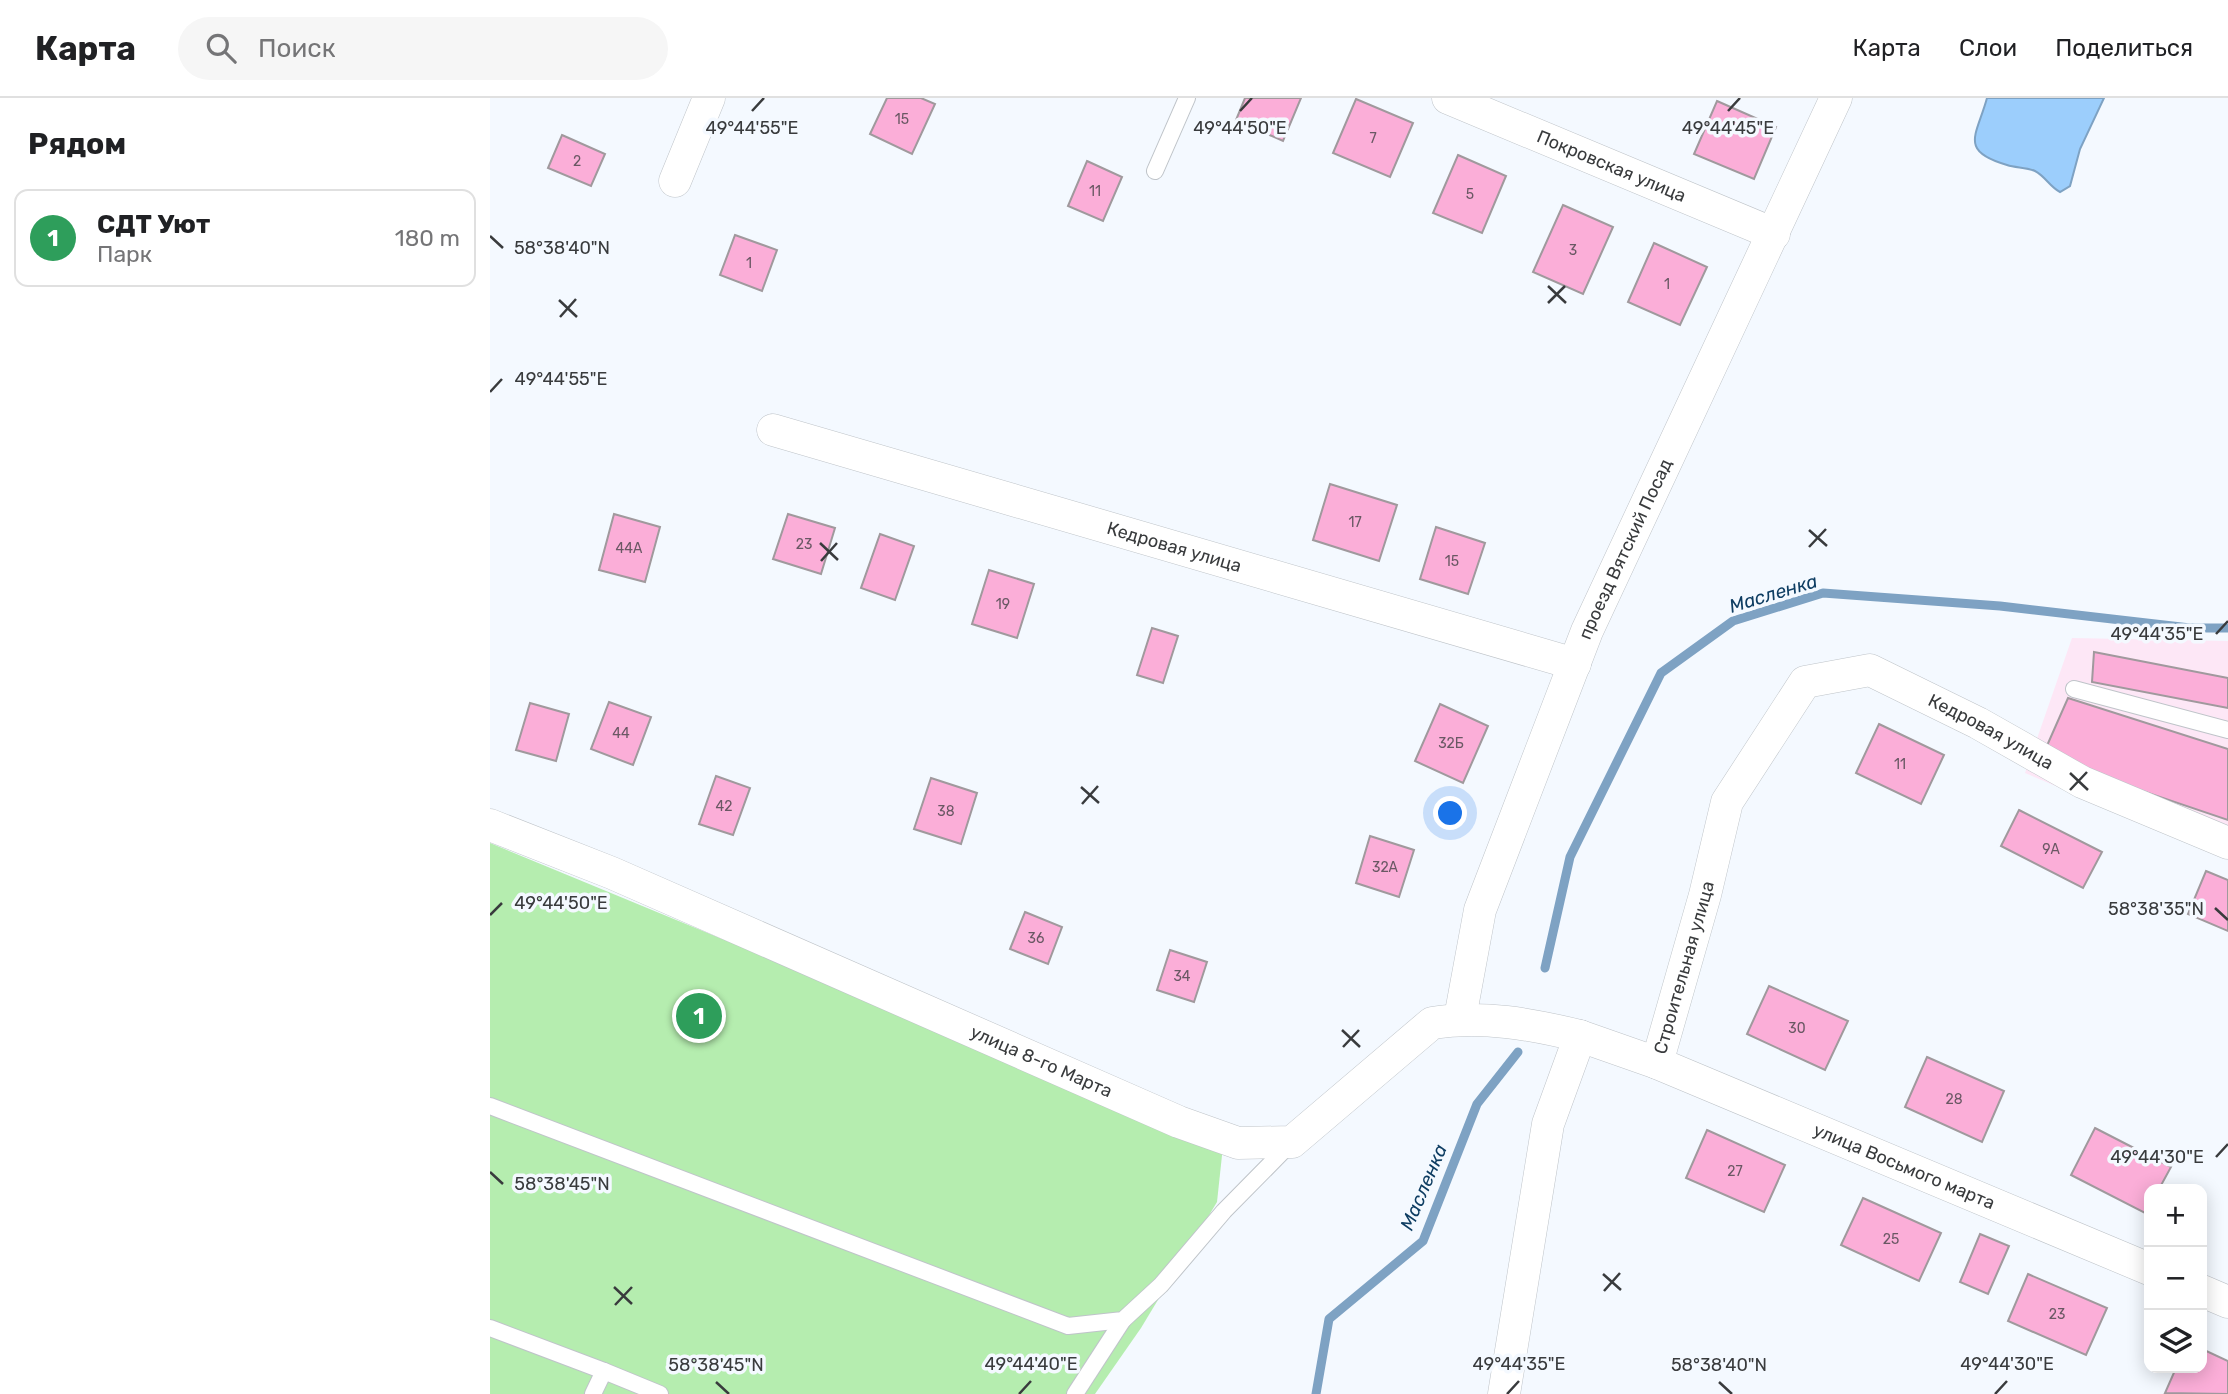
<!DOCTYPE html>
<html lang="ru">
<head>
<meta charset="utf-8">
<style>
  :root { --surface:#fff; --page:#f6f6f6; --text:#202124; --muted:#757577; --line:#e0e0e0; --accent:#db2777 }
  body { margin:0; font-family:Rubik,sans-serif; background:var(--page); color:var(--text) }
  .controls { position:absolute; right:21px; bottom:21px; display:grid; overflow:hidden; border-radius:14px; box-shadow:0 4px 18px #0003 }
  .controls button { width:63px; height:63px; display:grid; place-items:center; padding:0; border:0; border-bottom:2px solid var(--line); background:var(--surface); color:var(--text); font:35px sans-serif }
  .you { position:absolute; left:961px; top:716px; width:24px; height:24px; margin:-18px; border:5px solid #fff; border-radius:50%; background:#1a73e8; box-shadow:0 0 0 10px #1a73e833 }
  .badge { display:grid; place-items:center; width:46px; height:46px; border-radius:50%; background:var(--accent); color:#fff; font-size:23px; font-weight:700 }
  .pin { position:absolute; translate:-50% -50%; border:4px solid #fff; box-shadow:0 2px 7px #0006 }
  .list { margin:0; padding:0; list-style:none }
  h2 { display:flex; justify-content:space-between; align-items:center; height:91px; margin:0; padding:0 28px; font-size:30px }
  h2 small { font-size:23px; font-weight:400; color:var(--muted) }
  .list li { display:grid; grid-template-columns:46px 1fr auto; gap:21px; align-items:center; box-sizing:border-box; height:98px; margin:0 14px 14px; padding:0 14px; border:2px solid var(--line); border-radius:14px }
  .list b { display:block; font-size:26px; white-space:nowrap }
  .list p { margin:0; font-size:23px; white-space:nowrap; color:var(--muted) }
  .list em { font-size:23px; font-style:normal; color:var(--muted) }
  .icon { flex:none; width:38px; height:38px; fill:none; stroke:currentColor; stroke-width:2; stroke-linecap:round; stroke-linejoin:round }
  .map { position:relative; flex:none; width:1738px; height:1296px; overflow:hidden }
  header { display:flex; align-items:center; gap:42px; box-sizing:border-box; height:98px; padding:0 35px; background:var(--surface); border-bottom:2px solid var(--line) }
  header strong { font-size:33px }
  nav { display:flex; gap:38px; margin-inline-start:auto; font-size:24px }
  .search { width:490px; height:63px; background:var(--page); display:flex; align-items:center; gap:18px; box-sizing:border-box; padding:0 24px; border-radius:38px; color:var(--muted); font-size:26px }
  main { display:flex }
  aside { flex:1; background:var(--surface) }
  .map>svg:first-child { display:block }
  .industrial { fill:#fde7f6 }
  .green { fill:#b5edaf }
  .water { fill:#9ccefc; stroke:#7ea2c3; stroke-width:2 }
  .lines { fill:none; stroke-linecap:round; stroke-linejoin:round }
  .stream { stroke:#7ea2c3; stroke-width:9 }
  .building { fill:#fbaed8; stroke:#a0999d; stroke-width:2 }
  .service-casing { stroke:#bfc4c9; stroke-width:18 }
  .minor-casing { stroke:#bfc4c9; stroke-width:33 }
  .service { stroke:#fff; stroke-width:16 }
  .minor { stroke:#fff; stroke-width:32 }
  .ticks { fill:none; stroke:#393b3d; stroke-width:2.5 }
  .labels { text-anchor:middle; stroke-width:7; stroke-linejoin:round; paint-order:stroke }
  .number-label { font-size:14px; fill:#6a5864 }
  .street-label { font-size:18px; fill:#393b3d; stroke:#f4f9ff }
  .water-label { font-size:19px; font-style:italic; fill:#0e3d62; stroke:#f4f9ff }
  .ticks-label { font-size:18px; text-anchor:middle; fill:#393b3d; stroke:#f4f9ff; stroke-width:7; stroke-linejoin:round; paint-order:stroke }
</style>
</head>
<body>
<header>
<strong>Карта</strong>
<div class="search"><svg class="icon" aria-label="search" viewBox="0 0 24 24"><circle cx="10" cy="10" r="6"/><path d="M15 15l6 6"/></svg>Поиск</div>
<nav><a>Карта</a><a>Слои</a><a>Поделиться</a></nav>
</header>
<main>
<aside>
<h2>Рядом<small></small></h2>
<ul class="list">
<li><span class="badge" style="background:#2e9e5b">1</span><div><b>СДТ Уют</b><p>Парк</p></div><em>180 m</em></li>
</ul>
</aside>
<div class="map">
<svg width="1738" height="1296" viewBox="0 0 1738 1296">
  <rect width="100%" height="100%" fill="#f4f9ff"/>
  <path class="industrial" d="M 1582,540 L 1738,543 L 1738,761 L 1535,675 Z"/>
  <path class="green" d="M 0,745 L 733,1048 L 727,1104 L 651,1230 L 605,1296 L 0,1296 Z"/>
  <path class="water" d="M 1497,0 L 1614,0 L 1590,51 L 1580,88 L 1570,94 C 1560,89 1555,78 1545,73 C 1536,69 1526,70 1517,67 C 1468,53 1487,37 1497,0 Z"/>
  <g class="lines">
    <g class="stream">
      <path d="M 1055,870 L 1080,759 L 1171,575 L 1243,523 L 1333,495 L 1510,508 L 1700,530 L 1738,530"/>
      <path d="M 826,1296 L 839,1221 L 933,1143 L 987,1006 L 1028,954"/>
    </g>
  </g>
  <g class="building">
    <path d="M 397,0 L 431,0 L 445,6 L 422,56 L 380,36 Z"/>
    <path d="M 755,0 L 811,0 L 793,43 L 746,22 Z"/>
    <path d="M 866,1 L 923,25 L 900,79 L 843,55 Z"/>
    <path d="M 1227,3 L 1286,29 L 1264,81 L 1204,56 Z"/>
    <path d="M 72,37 L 115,56 L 101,88 L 58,70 Z"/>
    <path d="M 968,57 L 1016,78 L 992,135 L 943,115 Z"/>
    <path d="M 597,63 L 632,79 L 613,123 L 578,108 Z"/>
    <path d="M 1073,107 L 1123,129 L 1093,196 L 1043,174 Z"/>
    <path d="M 245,137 L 287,152 L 272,193 L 230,177 Z"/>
    <path d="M 1164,145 L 1217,169 L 1190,227 L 1138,204 Z"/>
    <path d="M 840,386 L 907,407 L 889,463 L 823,442 Z"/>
    <path d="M 124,416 L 170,429 L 155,484 L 109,472 Z"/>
    <path d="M 298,416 L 345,430 L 331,476 L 283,461 Z"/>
    <path d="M 946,429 L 995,445 L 978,496 L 930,481 Z"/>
    <path d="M 390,436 L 424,448 L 405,502 L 371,490 Z"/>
    <path d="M 499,472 L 544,486 L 527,540 L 482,526 Z"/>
    <path d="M 662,530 L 688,538 L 673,585 L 647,577 Z"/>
    <path d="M 1604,554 L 1738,580 L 1738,610 L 1602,584 Z"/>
    <path d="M 1578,600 L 1738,651 L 1738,722 L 1552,659 Z"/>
    <path d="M 119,604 L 161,619 L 143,667 L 101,651 Z"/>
    <path d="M 40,605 L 79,616 L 66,663 L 26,652 Z"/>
    <path d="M 950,606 L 998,628 L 973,685 L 925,663 Z"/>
    <path d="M 1389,626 L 1454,657 L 1431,706 L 1366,675 Z"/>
    <path d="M 226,678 L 260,690 L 243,737 L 209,726 Z"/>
    <path d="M 441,680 L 487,695 L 471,746 L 424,731 Z"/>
    <path d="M 1529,712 L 1612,754 L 1593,790 L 1511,748 Z"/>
    <path d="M 880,738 L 924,752 L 909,799 L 866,785 Z"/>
    <path d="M 1716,773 L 1738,782 L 1738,833 L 1698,816 Z"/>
    <path d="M 535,814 L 572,829 L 558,866 L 520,851 Z"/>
    <path d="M 680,852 L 717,864 L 704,904 L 667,892 Z"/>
    <path d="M 1279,888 L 1358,923 L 1335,972 L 1257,936 Z"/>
    <path d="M 1437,959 L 1514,993 L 1492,1044 L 1415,1009 Z"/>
    <path d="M 1605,1030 L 1681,1069 L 1669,1091 L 1659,1091 L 1657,1116 L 1581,1077 Z"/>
    <path d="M 1217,1032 L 1295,1067 L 1274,1114 L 1196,1080 Z"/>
    <path d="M 1373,1100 L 1451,1135 L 1429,1183 L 1351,1147 Z"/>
    <path d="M 1490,1136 L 1519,1148 L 1498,1196 L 1470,1184 Z"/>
    <path d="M 1538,1176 L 1617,1210 L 1596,1257 L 1518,1223 Z"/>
    <path d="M 1712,1251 L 1738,1263 L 1738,1296 L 1675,1295 L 1686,1270 L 1712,1270 Z"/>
  </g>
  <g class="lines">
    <g class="service-casing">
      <g id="service">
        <path d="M 665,73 L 697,0"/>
        <path d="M 1584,591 L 1738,632"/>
        <path d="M 0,1008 L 578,1228 L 633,1222 L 671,1187 L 734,1113 L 801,1045"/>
        <path d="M 0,1230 L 114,1273"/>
        <path d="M 103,1296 L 114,1273 L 170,1296"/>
        <path d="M 585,1296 L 633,1222"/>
      </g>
    </g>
    <g class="minor-casing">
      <g id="minor">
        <path id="s1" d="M 958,0 L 1284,136"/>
        <path d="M 185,83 L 219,0"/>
        <path id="s2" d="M 283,332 L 1085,566"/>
        <path id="s3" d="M 0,727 L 122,775 L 689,1024 L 748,1045 L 802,1044 L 942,925 C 992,917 1041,926 1090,938"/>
        <path id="s4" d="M 970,920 L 990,812 L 1097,533 L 1346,0"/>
        <path id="s5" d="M 1167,965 L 1659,1171"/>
        <path d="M 1712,1193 L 1738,1204"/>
        <path id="s6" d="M 1014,1296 L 1058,1026 L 1090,938 L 1167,965 L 1215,797 L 1237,704 L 1315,584 L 1380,572 L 1488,625 L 1592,684 L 1738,745"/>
      </g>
    </g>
    <use href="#service" class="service"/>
    <use href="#minor" class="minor"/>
  </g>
  <path class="ticks" d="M 262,13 L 274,0M 750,13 L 762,0M 1238,13 L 1250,0M 0,138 L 13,150M 1058,188 L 1076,205M 69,202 L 87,219M 1058,205 L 1075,188M 70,219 L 86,201M 0,294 L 12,281M 1319,432 L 1337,448M 330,445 L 348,462M 1319,449 L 1336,431M 331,463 L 347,445M 1726,536 L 1738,523M 1580,675 L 1598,692M 591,689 L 609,705M 1580,692 L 1597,674M 592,706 L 608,688M 1725,810 L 1738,822M 0,817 L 12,805M 852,932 L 870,949M 853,949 L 869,932M 1726,1059 L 1738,1046M 0,1074 L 13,1086M 1113,1176 L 1131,1192M 124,1189 L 142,1206M 1114,1193 L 1130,1175M 125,1207 L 142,1189M 226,1284 L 239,1296M 1229,1284 L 1242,1296M 529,1296 L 541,1283M 1017,1296 L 1029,1283M 1505,1296 L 1517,1283"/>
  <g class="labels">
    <g class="number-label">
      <text x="412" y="26">15</text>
      <text x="883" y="45">7</text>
      <text x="87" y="68">2</text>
      <text x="605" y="98">11</text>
      <text x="980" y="101">5</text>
      <text x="1083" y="157">3</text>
      <text x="259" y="170">1</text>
      <text x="1177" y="191">1</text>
      <text x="865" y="429">17</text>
      <text x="314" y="451">23</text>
      <text x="139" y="455">44А</text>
      <text x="962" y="468">15</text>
      <text x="513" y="511">19</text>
      <text x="131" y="640">44</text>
      <text x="961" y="650">32Б</text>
      <text x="1410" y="671">11</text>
      <text x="234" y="713">42</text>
      <text x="456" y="718">38</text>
      <text x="1561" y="756">9А</text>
      <text x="895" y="774">32А</text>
      <text x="546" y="845">36</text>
      <text x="692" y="883">34</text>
      <text x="1307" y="935">30</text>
      <text x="1464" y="1006">28</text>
      <text x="1245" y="1078">27</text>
      <text x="1401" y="1146">25</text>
      <text x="1567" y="1221">23</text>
    </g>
    <g class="street-label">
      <text dy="6" stroke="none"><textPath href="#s1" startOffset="177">Покровская улица</textPath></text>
      <text dy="6" stroke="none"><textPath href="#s2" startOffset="418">Кедровая улица</textPath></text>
      <text dy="6" stroke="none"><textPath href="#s4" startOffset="499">проезд Вятский Посад</textPath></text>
      <text dy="6" stroke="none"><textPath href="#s6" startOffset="1064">Кедровая улица</textPath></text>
      <text dy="6" stroke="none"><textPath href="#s6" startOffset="548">Строительная улица</textPath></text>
      <text dy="6" stroke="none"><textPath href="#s3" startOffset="600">улица 8-го Марта</textPath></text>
      <text dy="6" stroke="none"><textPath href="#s5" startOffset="268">улица Восьмого марта</textPath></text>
    </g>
    <g class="water-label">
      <text transform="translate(1283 495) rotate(-17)" y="7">Масленка</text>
      <text transform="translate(933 1089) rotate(-67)" y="7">Масленка</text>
    </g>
  </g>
  <g class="ticks-label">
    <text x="262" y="36">49°44'55"E</text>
    <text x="750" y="36">49°44'50"E</text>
    <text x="1238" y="36">49°44'45"E</text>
    <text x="72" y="156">58°38'40"N</text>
    <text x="71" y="287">49°44'55"E</text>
    <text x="1667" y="542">49°44'35"E</text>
    <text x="71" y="811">49°44'50"E</text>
    <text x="1666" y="817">58°38'35"N</text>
    <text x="1667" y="1065">49°44'30"E</text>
    <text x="72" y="1092">58°38'45"N</text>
    <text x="541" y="1272">49°44'40"E</text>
    <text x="1029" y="1272">49°44'35"E</text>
    <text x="1517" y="1272">49°44'30"E</text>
    <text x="226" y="1273">58°38'45"N</text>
    <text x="1229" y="1273">58°38'40"N</text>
  </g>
</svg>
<div class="controls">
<button>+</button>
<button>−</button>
<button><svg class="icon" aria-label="layers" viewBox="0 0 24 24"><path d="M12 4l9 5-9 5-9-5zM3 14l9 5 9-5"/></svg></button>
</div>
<div class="you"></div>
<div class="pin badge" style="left:209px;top:918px;background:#2e9e5b">1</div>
</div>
</main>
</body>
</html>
